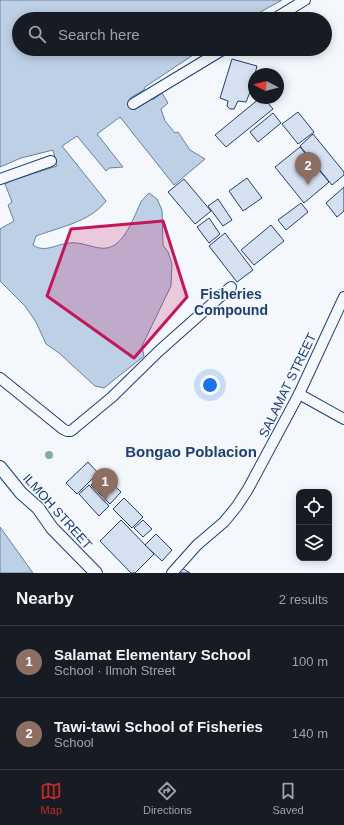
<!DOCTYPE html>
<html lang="en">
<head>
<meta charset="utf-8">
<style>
  :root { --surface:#171b24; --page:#20242c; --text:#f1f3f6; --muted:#9ea1a6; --line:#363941; --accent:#c62828 }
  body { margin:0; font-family:Helvetica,sans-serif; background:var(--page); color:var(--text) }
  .controls { position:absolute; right:12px; bottom:12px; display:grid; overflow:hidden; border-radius:8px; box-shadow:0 2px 10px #0003 }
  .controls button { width:36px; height:36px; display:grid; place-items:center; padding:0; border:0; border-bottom:1px solid var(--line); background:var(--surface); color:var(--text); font:20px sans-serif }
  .compass { position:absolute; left:248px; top:68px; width:36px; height:36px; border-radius:50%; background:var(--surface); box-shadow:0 2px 10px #0003; rotate:277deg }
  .you { position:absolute; left:210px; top:385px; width:14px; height:14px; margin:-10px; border:3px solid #fff; border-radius:50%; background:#1a73e8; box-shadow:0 0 0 6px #1a73e833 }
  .badge { display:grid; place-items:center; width:26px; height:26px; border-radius:50%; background:var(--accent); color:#fff; font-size:13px; font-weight:700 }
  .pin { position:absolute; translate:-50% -33px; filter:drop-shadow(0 1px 2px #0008) }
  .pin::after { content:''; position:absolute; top:21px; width:14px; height:12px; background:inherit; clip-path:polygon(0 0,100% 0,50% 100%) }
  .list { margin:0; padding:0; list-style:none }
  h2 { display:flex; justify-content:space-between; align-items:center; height:52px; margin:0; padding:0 16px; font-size:17px }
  h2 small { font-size:13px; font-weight:400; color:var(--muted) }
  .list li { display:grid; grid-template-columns:26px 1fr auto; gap:12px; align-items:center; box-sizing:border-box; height:72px; padding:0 16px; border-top:1px solid var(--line) }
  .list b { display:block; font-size:15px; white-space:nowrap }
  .list p { margin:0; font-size:13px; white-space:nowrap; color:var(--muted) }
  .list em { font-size:13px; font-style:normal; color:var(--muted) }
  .icon { flex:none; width:22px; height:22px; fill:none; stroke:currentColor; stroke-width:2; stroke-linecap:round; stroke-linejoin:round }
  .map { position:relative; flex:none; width:344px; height:573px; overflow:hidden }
  .search { position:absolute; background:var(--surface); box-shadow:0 2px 10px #0003; left:12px; right:12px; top:12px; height:44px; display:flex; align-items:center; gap:10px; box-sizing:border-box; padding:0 14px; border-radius:22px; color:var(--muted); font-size:15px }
  .sheet { height:196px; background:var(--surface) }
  nav { display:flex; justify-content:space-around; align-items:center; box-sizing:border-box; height:56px; border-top:1px solid var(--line); background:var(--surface); font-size:11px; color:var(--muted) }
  nav a { display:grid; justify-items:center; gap:2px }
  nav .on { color:var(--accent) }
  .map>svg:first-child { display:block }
  .water { fill:#bed0e5; stroke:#687fa3 }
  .building { fill:#d5e0f0; stroke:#1d3f73 }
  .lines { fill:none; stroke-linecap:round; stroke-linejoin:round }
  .minor-casing { stroke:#1d3f73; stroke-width:12 }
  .tertiary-casing { stroke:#1d3f73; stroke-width:14 }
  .minor { stroke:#f4f7fb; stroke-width:10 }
  .tertiary { stroke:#f4f7fb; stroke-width:12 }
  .tree { fill:#86aba6 }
  .marked { fill:#c2185b; fill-opacity:0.2; stroke:#c2185b; stroke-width:3; stroke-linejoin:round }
  .labels { text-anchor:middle; stroke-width:3; stroke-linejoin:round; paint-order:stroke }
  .street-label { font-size:13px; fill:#1d3f73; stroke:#f4f7fb }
  .neighbourhood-label { font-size:14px; font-weight:bold; fill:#1d3f73; stroke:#f4f7fb }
  .quarter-label { font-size:15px; font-weight:bold; fill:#1d3f73; stroke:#f4f7fb }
</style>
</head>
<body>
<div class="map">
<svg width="344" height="573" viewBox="0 0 344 573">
  <rect width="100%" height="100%" fill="#f4f7fb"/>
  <g class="water">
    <path d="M 0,0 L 282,0 L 248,19 L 19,19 L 19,49 L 202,49 L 145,87 L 144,90 L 130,98 L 137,108 L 149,100 L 154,99 L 162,93 L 168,103 L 161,109 L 165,121 L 175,133 L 178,132 L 190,150 L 205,159 L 174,185 L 120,117 L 97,134 L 123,167 L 109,168 L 106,171 L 77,136 L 62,146 L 106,201 C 90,222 60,227 36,236 L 33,245 C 44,253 55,245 68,243 C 82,241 96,250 107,248 C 125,245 134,216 141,202 C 143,199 146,196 149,193 L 157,199 L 162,210 L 163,245 L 168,252 L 172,264 L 171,286 L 142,346 L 144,356 L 104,388 L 95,386 L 59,353 L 46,344 L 36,322 L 25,306 L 0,281 L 0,229 L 14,221 L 8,205 L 12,202 L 5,184 L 13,180 L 57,166 L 53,150 L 21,158 L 0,167 Z"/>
    <path d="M 0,527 L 33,573 L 0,573 Z"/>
  </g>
  <g class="building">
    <path d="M 232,59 L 257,66 L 255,74 L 254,74 L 254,92 L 250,92 L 246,102 L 238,101 L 234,109 L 230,109 L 227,106 L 228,101 L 220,98 Z"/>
    <path d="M 260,98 L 264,98 L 273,109 L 226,147 L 215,135 Z"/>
    <path d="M 298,112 L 314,132 L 298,144 L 282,124 Z"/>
    <path d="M 273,113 L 281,123 L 258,142 L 250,132 Z"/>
    <path d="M 313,134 L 344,172 L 344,175 L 332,185 L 300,146 Z"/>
    <path d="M 300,147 L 329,182 L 304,203 L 275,167 Z"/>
    <path d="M 247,178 L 262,198 L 243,211 L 229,191 Z"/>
    <path d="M 184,179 L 211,211 L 195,224 L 168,192 Z"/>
    <path d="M 344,187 L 344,211 L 337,217 L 326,203 Z"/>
    <path d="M 218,199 L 232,220 L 223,226 L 208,206 Z"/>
    <path d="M 301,203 L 308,212 L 286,230 L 278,220 Z"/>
    <path d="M 209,218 L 220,234 L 209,243 L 197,227 Z"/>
    <path d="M 271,225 L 284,241 L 254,265 L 241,250 Z"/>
    <path d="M 225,233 L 253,270 L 237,282 L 209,246 Z"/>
    <path d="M 88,462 L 98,473 L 77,494 L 66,483 Z"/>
    <path d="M 102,474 L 121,492 L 110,504 L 91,485 Z"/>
    <path d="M 89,485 L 109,506 L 99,516 L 79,494 Z"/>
    <path d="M 124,498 L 143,517 L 132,528 L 113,509 Z"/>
    <path d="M 121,520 L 154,554 L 135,573 L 131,573 L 100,541 Z"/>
    <path d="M 143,520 L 152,529 L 143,537 L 134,528 Z"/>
    <path d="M 156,534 L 172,550 L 162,561 L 145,545 Z"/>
    <path d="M 182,568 L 190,573 L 179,573 Z"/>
  </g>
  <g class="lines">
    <g class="minor-casing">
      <g id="minor">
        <path d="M 274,19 L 305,0"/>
        <path d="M 133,104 L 224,49"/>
        <path d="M 0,179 L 51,161"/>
        <path d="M 0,378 L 63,429 L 67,431 L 71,431 L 112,397 L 159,351 L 231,287"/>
        <path d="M 299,394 L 344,419"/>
        <path d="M 172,573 L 197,545 L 224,522 L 237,506 L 248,489 L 299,394 L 344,297"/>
      </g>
    </g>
    <g class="tertiary-casing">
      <path id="tertiary" d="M 0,467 L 21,493 L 38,508 L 52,528 L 96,573"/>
    </g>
    <use href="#minor" class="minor"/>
    <use href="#tertiary" class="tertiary"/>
  </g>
  <circle class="tree" cx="49" cy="455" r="4"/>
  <path class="marked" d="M 163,221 L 187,297 L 134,358 L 47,296 L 71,229 Z"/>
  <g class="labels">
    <g class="street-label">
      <text transform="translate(287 385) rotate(-64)" y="5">SALAMAT STREET</text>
      <text transform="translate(58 511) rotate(48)" y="5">ILMOH STREET</text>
    </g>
    <g class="neighbourhood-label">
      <text x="231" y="299">Fisheries<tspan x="231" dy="16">Compound</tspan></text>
    </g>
    <g class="quarter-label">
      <text x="191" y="457">Bongao Poblacion</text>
    </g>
  </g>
</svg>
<div class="controls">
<button><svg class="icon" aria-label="locate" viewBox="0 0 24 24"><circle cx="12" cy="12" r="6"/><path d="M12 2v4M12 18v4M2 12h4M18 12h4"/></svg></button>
<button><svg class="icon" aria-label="layers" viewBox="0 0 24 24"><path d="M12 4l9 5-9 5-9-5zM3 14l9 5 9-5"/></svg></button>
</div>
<svg class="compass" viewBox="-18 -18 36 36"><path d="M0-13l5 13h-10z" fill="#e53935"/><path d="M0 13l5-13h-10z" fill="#9ea1a6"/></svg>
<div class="you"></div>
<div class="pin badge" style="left:105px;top:501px;background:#8d6e63">1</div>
<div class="pin badge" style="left:308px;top:185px;background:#8d6e63">2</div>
<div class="search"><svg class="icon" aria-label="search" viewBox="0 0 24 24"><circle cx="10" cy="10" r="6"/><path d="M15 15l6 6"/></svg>Search here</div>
</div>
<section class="sheet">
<h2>Nearby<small>2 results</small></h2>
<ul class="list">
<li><span class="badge" style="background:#8d6e63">1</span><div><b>Salamat Elementary School</b><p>School · Ilmoh Street</p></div><em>100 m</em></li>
<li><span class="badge" style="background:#8d6e63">2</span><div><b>Tawi-tawi School of Fisheries</b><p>School</p></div><em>140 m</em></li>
</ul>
</section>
<nav>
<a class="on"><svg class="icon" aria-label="map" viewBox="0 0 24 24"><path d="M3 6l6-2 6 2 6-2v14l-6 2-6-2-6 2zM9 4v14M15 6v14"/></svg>Map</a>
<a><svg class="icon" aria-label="directions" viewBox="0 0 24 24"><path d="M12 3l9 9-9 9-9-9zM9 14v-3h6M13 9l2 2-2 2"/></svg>Directions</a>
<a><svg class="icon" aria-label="saved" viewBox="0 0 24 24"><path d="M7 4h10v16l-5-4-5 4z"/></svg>Saved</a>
</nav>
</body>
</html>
